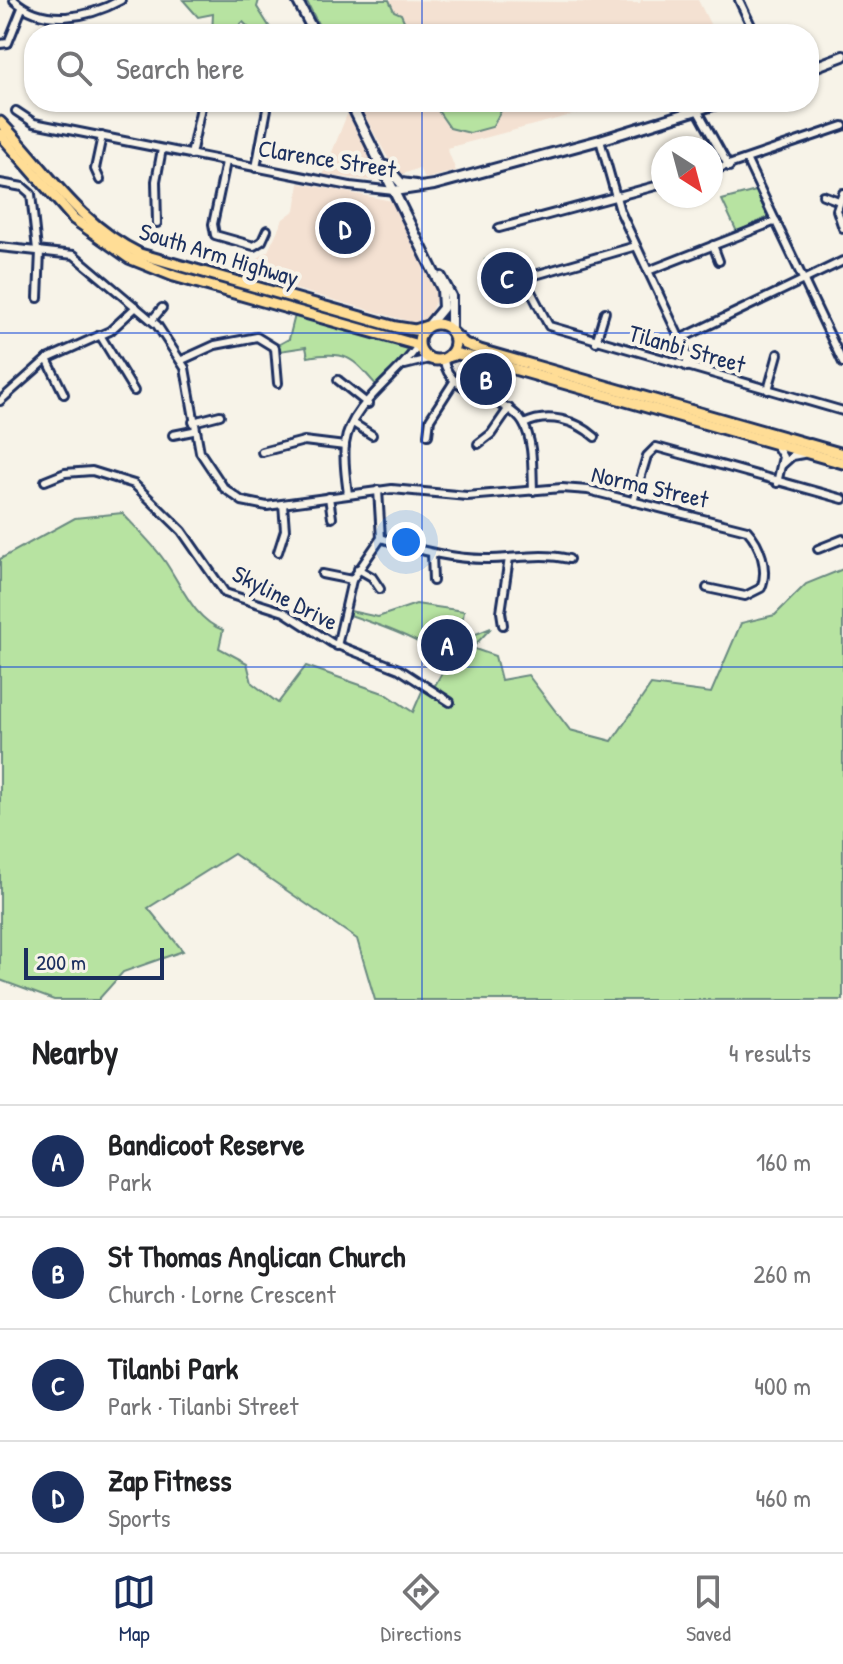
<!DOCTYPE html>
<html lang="en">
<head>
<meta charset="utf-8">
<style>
  :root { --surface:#fff; --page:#f2f2f2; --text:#202124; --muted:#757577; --line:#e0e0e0; --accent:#1b2f5e }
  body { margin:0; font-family:"Patrick Hand",sans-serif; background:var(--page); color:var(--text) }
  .compass { position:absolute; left:651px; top:136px; width:72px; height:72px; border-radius:50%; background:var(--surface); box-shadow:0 2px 6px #0004; rotate:144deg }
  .scale { position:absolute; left:24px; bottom:20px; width:140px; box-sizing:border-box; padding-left:8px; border:4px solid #1b2f5e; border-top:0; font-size:22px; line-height:28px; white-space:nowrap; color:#1b2f5e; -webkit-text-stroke:6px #f7f3e8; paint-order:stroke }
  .you { position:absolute; left:406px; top:542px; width:28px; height:28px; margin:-20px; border:6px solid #fff; border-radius:50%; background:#1a73e8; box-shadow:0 0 0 12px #1a73e833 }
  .badge { display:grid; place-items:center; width:52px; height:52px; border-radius:50%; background:var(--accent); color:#fff; font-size:26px; font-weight:700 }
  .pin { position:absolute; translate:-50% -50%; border:4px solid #fff; box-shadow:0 2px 8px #0006 }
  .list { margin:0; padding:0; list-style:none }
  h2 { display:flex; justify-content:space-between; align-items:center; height:104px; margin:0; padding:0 32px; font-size:34px }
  h2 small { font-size:26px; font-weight:400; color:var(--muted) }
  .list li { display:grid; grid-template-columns:52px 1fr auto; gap:24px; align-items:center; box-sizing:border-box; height:112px; padding:0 32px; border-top:2px solid var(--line) }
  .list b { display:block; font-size:30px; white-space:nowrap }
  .list p { margin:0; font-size:26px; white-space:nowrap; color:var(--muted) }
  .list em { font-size:26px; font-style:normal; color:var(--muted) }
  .icon { flex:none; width:44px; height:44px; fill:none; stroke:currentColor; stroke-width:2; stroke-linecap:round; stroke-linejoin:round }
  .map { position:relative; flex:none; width:843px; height:1000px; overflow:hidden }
  .search { position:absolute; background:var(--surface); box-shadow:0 2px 6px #0004; left:24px; right:24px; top:24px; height:88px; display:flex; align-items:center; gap:20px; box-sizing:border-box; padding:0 28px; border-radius:32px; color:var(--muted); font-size:30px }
  .sheet { height:552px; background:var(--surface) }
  nav { display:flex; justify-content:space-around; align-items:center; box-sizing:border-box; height:112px; border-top:2px solid var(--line); background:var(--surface); font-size:22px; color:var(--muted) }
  nav a { display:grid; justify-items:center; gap:4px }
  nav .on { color:var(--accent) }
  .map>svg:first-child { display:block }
  .built { fill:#f4e1d2 }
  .green { fill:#b7e3a1; stroke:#698980; stroke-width:2 }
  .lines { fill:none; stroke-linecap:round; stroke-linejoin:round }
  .street-casing { stroke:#1b2f5e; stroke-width:12 }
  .secondary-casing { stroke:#1b2f5e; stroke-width:14 }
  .primary-casing { stroke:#1b2f5e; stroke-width:15 }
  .street { stroke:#f7f3e8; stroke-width:6 }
  .secondary { stroke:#f7f3e8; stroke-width:8 }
  .primary { stroke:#ffdd96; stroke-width:9 }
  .grid { fill:none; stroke:#1d4ed8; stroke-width:2; stroke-opacity:0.55 }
  .labels { text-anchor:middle; stroke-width:8; stroke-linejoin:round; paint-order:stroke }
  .street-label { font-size:24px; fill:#1b2f5e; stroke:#f7f3e8 }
</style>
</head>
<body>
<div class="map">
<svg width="843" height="1000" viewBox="0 0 843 1000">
  <rect width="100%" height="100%" fill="#f7f3e8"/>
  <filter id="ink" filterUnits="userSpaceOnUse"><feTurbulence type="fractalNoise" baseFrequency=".0125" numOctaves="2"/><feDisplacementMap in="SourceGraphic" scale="16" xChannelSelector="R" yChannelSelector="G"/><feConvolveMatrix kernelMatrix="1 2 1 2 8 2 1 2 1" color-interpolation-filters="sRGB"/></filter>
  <g filter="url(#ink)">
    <g class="built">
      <path d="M 389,0 L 640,3 L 641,0 L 698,0 L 715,34 L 410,34 L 401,14 L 394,11 Z"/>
      <path d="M 357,102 L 620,102 L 447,148 L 456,171 L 425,179 L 419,168 L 401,175 L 395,171 Z"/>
      <path d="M 348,112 L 378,171 L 375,181 L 323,175 Z"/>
      <path d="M 299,183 L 392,201 L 436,289 L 438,294 L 429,317 L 418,324 L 253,277 L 258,258 L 268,251 L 283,219 L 295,210 Z"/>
    </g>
    <g class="green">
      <path d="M 183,0 L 259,0 L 257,7 L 274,34 L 255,34 L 243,22 L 230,34 L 212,34 L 213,14 L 198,17 Z"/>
      <path d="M 306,0 L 389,0 L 394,11 L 401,14 L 410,34 L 323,34 Z"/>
      <path d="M 432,102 L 506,102 L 492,127 L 470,133 L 450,128 Z"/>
      <path d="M 756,191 L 768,217 L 737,232 L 722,200 Z"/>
      <path d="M 502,255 L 522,275 L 523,289 L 504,299 L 485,260 Z"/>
      <path d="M 295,315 L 410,346 L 412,348 L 377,386 C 353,358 347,350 308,357 L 306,347 L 280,351 L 278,345 L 289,339 Z"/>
      <path d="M 122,513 C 136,528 152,543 164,560 C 181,584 193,619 223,630 L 219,648 L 247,663 L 252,683 L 278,703 L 306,666 L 386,694 L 413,712 L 423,689 L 434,687 L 447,664 C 436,644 373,623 350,615 L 350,611 L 378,617 L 416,604 L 464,611 L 461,630 L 466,638 L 491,628 L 472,648 L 495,656 L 501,680 L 528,675 L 570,730 L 612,741 L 651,685 L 711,693 L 741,623 L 775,615 L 806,584 L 843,569 L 843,1000 L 375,1000 L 357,939 L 234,854 L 148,908 L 183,951 L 123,972 L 98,1000 L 54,1000 L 0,980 L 0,559 L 75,518 Z"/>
    </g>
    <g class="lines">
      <g class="street-casing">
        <g id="street">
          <path d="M 14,0 C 44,27 88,18 121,0"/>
          <path d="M 739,0 L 755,34"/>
          <path d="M 0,44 L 8,43 L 22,8"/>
          <path d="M 16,111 L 34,123 L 350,186 L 394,191"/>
          <path d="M 698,111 L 729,167"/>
          <path d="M 600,140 L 620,211 L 687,354 L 687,367"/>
          <path d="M 191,155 L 202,102"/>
          <path d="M 747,161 L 843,363"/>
          <path d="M 226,162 L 213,224 L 215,235 L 254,246 L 262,241 L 267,230"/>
          <path d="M 256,168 L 267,109"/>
          <path d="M 711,171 L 843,126"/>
          <path d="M 100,180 L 95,169 L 102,136"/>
          <path d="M 0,183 L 23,187 L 31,194 L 37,250"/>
          <path d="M 843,193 L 837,210 L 843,228"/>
          <path d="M 823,195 L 839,201"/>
          <path d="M 689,196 L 689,197"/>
          <path d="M 157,223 L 156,181 L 162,149"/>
          <path d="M 499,228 L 663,184"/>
          <path d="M 713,245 L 719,261"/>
          <path d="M 636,246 L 528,277 L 527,284 L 549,326 L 843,411"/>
          <path d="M 0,247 L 74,255 L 157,325 L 185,368 L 200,452 L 224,488 L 242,501 L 267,506 L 392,489 L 467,496 L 562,488 L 588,490 L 747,530 C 760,544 769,569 761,588 L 745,596 L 707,588"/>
          <path d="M 648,271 L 776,221"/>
          <path d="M 38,298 L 40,251"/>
          <path d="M 152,320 L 162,308"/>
          <path d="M 100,335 L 134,391"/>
          <path d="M 680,339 L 843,261"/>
          <path d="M 596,342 L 605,312"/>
          <path d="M 47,359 L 64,394"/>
          <path d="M 182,360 L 215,345 L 257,337 L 275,348 L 278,383"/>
          <path d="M 444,360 C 447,395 506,395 523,423 C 534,441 532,470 533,491"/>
          <path d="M 405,365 L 429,359"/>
          <path d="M 338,380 L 368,404"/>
          <path d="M 768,390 L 778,354"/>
          <path d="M 0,401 L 47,359 L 110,331 L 136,307"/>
          <path d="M 193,422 L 220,415"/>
          <path d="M 353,423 L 372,435"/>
          <path d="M 524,424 C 548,412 576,420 595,437"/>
          <path d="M 173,435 L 193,431"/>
          <path d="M 428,435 L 430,419 L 455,380"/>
          <path d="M 478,444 L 491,434 L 509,408"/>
          <path d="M 776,445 L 783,457 L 777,483"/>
          <path d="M 262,452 L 304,441 L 345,446"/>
          <path d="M 782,465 L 792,456 L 803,454"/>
          <path d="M 45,481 L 65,473 L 92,471 L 134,484 L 182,531 L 225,593 L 284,612 L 332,643 L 399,669 L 450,702"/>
          <path d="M 348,494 C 346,478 343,461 345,444 C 350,405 397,377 418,346"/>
          <path d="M 329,497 L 332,518"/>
          <path d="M 633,502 L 647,456 L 656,447 L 843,499"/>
          <path d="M 381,538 C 413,549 453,559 486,559 C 514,559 541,552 569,559"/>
          <path d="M 818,549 L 843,539"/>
          <path d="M 278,552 L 285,530 L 283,504"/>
          <path d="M 432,553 L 433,581"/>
          <path d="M 358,569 L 372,577 L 380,589"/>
          <path d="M 322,574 L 352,580"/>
          <path d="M 503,625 L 501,612 L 509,558"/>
          <path d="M 337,646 L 352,580 L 381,538 L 378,490"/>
        </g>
      </g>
      <g class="secondary-casing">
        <g id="secondary">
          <path d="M 297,0 L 315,34"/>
          <path d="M 809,69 L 843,56"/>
          <path d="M 350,102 L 442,289 L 443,308 L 428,326"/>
          <path d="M 386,166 L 401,183 L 416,185"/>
          <path d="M 394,191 L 434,185 L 600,140 L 723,102"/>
          <path d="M 441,277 L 451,296 L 451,330"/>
        </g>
      </g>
      <g class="primary-casing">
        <g id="primary">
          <path d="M 0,122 C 46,169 78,224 140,254 L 396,327 L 415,330 L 427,326"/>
          <path d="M 0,134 L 74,219 L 129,258 L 174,276 L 418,345"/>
          <circle cx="437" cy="342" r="18"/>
          <path d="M 452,332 L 465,344 L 480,350 L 843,454"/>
          <path d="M 448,357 L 458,354 L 479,359 L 843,463"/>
        </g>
      </g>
      <use href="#street" class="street"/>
      <use href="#secondary" class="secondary"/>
      <use href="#primary" class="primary"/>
    </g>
  </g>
  <path class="grid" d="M 422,0 L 422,34M 422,102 L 422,1000M 0,333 L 843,333M 0,667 L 843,667"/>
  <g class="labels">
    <g class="street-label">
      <text transform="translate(327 159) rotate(9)" y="8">Clarence Street</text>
      <text transform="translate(219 255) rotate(17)" y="8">South Arm Highway</text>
      <text transform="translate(687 349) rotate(16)" y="8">Tilanbi Street</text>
      <text transform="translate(650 487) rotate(13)" y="8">Norma Street</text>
      <text transform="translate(285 598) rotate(27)" y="8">Skyline Drive</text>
    </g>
  </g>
</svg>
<svg class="compass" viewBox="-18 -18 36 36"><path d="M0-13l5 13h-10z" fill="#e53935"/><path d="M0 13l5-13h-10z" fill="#757577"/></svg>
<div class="scale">200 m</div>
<div class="you"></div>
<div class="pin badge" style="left:447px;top:645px">A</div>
<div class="pin badge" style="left:486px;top:379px">B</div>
<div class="pin badge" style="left:507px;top:278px">C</div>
<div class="pin badge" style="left:345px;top:228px">D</div>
<div class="search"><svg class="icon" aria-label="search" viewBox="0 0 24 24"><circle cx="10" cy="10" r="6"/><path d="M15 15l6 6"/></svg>Search here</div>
</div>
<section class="sheet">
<h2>Nearby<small>4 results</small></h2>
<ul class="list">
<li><span class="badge">A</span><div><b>Bandicoot Reserve</b><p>Park</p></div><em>160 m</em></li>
<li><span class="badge">B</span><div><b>St Thomas Anglican Church</b><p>Church · Lorne Crescent</p></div><em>260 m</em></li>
<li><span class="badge">C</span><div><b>Tilanbi Park</b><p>Park · Tilanbi Street</p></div><em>400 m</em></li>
<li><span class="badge">D</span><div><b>Zap Fitness</b><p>Sports</p></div><em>460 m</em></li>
</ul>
</section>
<nav>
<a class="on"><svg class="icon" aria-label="map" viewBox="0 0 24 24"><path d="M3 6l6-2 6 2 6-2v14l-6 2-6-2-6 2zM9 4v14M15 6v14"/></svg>Map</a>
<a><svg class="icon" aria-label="directions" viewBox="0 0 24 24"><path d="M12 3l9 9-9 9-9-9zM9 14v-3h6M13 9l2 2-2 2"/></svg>Directions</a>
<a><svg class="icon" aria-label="saved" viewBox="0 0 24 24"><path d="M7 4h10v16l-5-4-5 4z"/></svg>Saved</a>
</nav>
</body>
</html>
